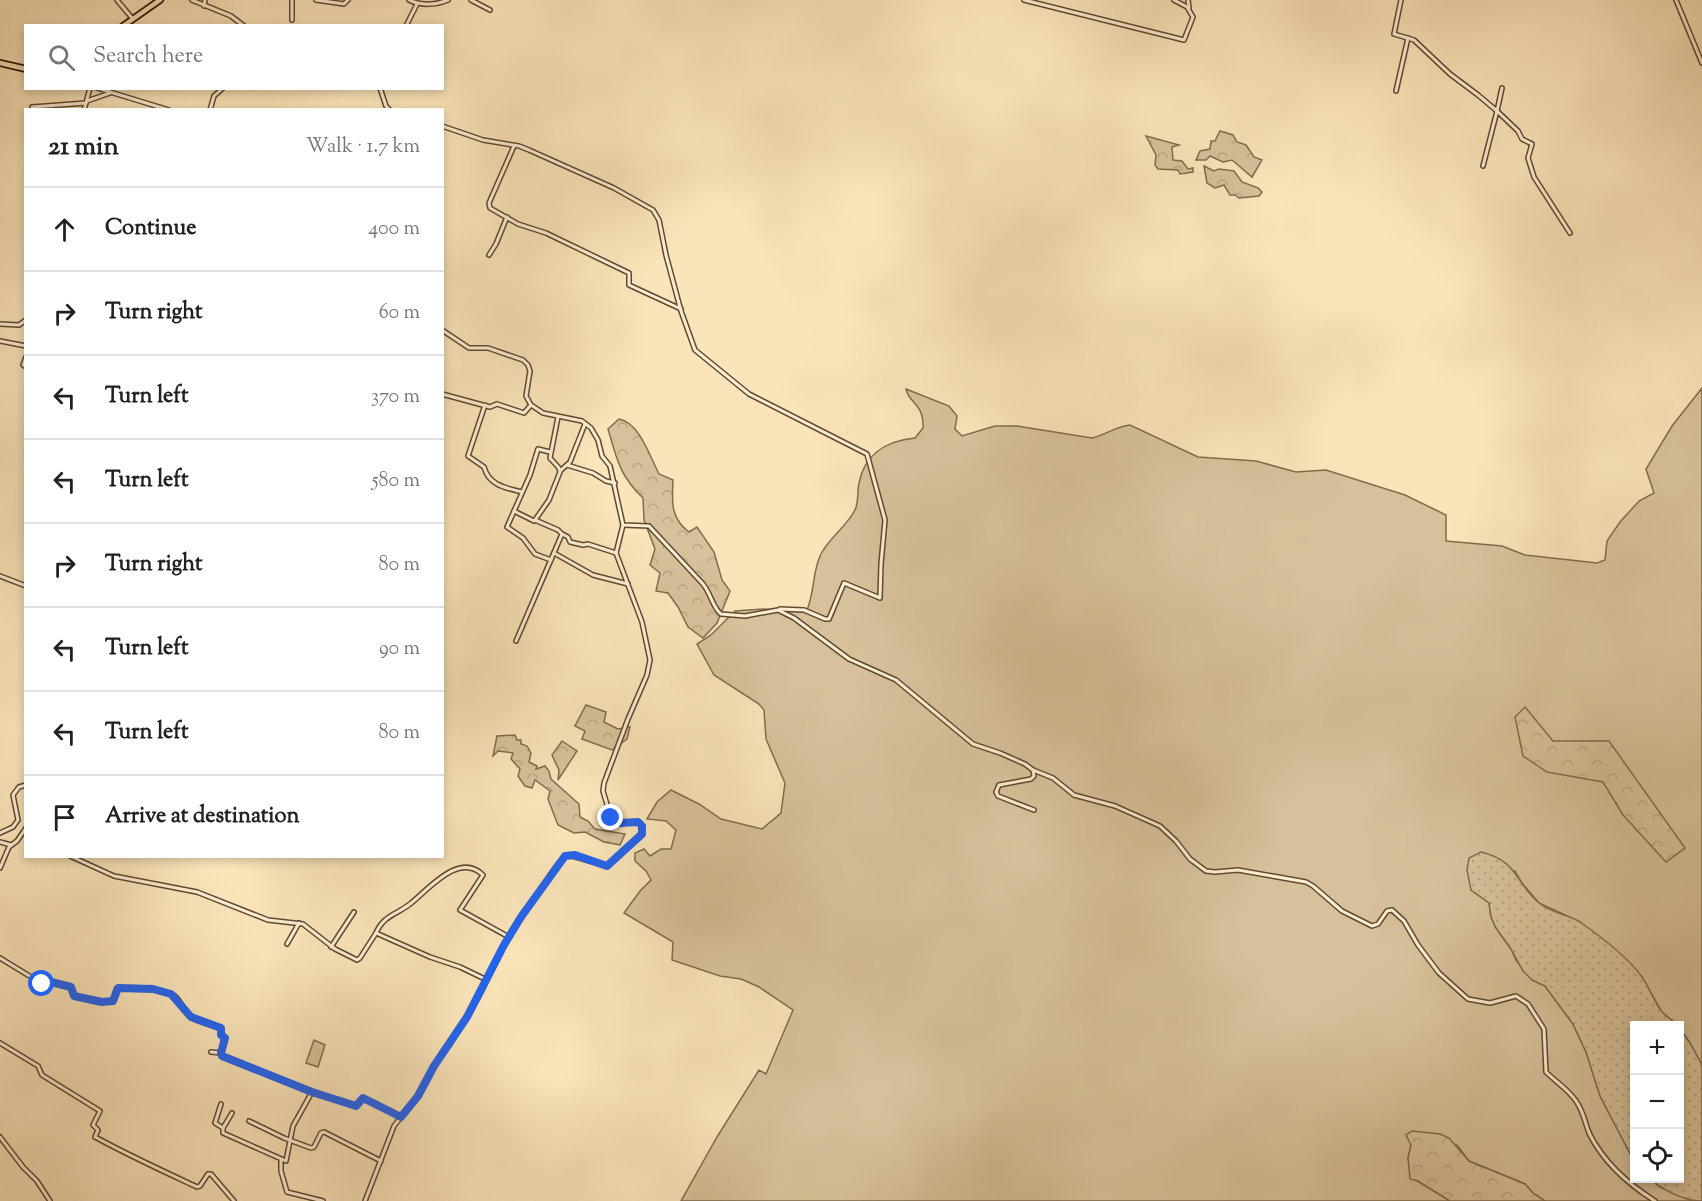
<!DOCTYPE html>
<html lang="en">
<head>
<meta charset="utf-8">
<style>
  :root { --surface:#fff; --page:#f2f2f2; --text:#202124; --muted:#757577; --line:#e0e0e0 }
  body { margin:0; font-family:"Sorts Mill Goudy",serif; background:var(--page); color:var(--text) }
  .controls { position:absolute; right:18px; bottom:18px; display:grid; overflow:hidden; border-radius:0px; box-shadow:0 3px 9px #0003 }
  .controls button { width:54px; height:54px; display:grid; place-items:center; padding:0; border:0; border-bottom:2px solid var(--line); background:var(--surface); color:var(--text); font:30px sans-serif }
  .stop { position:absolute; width:18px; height:18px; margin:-14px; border:4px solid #2563eb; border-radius:50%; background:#fff }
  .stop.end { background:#2563eb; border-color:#fff; box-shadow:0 2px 6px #0008 }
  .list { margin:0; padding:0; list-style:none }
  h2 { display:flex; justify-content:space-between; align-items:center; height:78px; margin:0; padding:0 24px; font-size:26px }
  h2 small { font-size:20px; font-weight:400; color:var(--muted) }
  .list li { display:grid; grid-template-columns:39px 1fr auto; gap:18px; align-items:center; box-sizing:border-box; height:84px; padding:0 24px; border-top:2px solid var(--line) }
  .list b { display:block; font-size:22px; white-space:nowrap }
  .list em { font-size:20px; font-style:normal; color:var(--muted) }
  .icon { flex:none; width:33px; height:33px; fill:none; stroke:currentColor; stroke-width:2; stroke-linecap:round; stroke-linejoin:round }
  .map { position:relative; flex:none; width:1702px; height:1201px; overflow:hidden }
  .search { position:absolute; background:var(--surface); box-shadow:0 3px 9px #0003; left:24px; top:24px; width:420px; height:66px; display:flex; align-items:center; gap:15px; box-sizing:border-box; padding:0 21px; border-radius:0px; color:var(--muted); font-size:22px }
  .panel { position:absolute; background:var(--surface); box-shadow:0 3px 9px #0003; left:24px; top:108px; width:420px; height:750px; border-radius:0px }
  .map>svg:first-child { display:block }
  .grass { fill:#d7c19a; stroke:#816c4e; stroke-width:1.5 }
  .forest { fill:url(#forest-crowns); stroke:#816c4e; stroke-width:1.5 }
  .park { fill:url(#park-dots); stroke:#816c4e; stroke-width:1.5 }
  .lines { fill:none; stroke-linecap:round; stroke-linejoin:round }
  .minor-casing { stroke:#5f4a30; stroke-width:6 }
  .primary-casing { stroke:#2b1702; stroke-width:8 }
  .minor { stroke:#fcedd2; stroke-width:3 }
  .primary { stroke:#fae4b9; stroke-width:4.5 }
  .route { stroke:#2563eb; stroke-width:8 }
</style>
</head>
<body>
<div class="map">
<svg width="1702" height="1201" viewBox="0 0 1702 1201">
  <defs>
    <pattern id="forest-crowns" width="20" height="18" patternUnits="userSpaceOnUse" patternTransform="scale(1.5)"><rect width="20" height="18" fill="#d7c19a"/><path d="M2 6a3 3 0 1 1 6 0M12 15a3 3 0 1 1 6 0" fill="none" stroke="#b9a583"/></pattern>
    <pattern id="park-dots" width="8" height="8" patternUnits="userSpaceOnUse" patternTransform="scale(1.5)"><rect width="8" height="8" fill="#d7c19a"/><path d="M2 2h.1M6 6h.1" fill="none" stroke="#b9a583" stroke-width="1.8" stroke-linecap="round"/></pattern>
  </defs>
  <rect width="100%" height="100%" fill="#fae4b9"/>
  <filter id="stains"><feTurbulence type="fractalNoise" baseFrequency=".00333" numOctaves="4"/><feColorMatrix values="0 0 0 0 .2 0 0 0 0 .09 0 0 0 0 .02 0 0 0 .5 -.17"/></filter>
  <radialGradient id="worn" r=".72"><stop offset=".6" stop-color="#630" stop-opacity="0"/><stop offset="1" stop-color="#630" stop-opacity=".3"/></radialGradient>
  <g class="grass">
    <path d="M 1702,388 L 1702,1065 L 1690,1043 L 1680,1029 L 1680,1026 L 1677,1025 L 1662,1012 L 1641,976 L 1611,946 L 1578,921 L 1539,903 L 1522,883 L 1515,871 L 1471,890 L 1489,903 L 1491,917 L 1496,928 L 1511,949 L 1516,960 L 1532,980 L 1545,986 L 1573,1024 L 1586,1052 L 1600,1096 L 1634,1161 L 1634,1178 L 1650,1179 L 1660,1187 L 1693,1201 L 1545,1201 L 1533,1193 L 1525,1184 L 1469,1161 L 1457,1145 L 1411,1145 L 1408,1158 L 1414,1179 L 1450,1201 L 681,1201 L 717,1137 L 759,1070 L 766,1074 L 793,1010 L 759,987 L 741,979 L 720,976 L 672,960 L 673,942 L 624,913 L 640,891 L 651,880 L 646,871 L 635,861 L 635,853 L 644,849 L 650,856 L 661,849 L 671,849 L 676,830 L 666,821 L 647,819 L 657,802 L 671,790 L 699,804 L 721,819 L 762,829 L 781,813 L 785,783 L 766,739 L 764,710 L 759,704 L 714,675 L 697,644 L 711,635 L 735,611 L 763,609 L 806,612 C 815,594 812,571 821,554 C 829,538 847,526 855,510 C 859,502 857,491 859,483 C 865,453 886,441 915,438 L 923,428 C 924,403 909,404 906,389 L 949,406 L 957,416 L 955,429 L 962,436 L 995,426 L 1017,426 L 1092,438 C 1105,435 1117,426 1130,425 L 1198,457 L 1256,461 L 1296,472 L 1326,470 L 1405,495 L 1446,515 L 1446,541 L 1502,546 L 1525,555 L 1597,563 L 1605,560 L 1607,541 L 1620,522 L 1639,501 L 1654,493 L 1646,469 L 1672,426 Z"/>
    <path d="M 314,1040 L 325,1045 L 318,1067 L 306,1063 Z"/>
  </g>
  <g class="forest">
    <path d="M 1220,131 L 1233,135 L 1237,142 L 1246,145 L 1254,157 L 1262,160 L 1252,177 L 1232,160 L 1223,162 L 1210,156 L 1206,160 L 1196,160 L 1200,151 L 1210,149 L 1211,141 L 1215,141 Z"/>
    <path d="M 1146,136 L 1179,145 L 1172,147 L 1173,160 L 1182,161 L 1188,169 L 1193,168 L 1193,172 L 1180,174 L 1178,170 L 1158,169 L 1155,165 L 1156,155 Z"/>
    <path d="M 1204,166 L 1214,171 L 1219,169 L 1234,171 L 1242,182 L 1258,188 L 1262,192 L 1259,196 L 1239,198 L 1235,195 L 1230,195 L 1224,185 L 1215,188 L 1207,183 Z"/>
    <path d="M 619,419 C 640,423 650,457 659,474 L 673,480 C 672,501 670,518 689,532 L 697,527 L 714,552 L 722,580 L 730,591 L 717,623 L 703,638 L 688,627 L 678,607 L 668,593 L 656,591 L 660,573 L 650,565 L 655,549 L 644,520 L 643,498 C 620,476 617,460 608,429 Z"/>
    <path d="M 586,705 L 606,712 L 604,722 L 618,729 L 630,727 L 627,739 L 612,750 L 582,739 L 585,731 L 575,726 Z"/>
    <path d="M 1525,707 L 1553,741 L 1609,741 L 1685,848 L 1666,862 L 1623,815 L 1603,782 L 1547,772 L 1523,756 L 1515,717 Z"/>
    <path d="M 515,735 L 517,740 L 521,740 L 521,744 L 527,746 L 531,753 L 529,762 L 537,766 L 536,769 L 545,766 L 549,771 L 551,779 L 579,804 L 580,817 L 588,821 L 595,829 L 625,834 L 620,845 L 604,842 L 585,832 L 574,833 L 558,825 L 548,799 L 550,791 L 535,780 L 532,788 L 525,786 L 518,776 L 520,769 L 511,759 L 513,753 L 498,751 L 493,756 L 497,736 Z"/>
    <path d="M 562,741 L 577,751 L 558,780 L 559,770 L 552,755 Z"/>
    <path d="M 1412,1131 L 1440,1134 L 1449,1138 L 1469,1161 L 1525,1184 L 1533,1193 L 1545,1201 L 1450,1201 L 1418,1181 L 1410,1179 L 1408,1158 L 1411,1145 L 1406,1135 Z"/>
  </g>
  <g class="park">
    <path d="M 1481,852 C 1518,861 1514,881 1538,902 C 1550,913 1567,914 1580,922 C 1600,936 1628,957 1642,977 C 1650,988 1654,1003 1663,1013 C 1668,1018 1673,1020 1677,1025 L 1634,1026 L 1634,1161 L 1600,1096 L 1586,1052 L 1573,1024 L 1545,986 L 1532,980 L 1523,971 L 1511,949 L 1496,928 L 1491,917 L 1489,903 L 1471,890 L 1467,870 L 1469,858 Z"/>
    <path d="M 1680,1029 L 1690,1043 L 1702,1065 L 1702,1201 C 1684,1201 1663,1190 1650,1179 L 1680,1178 Z"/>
  </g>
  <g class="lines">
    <g class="minor-casing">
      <g id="minor">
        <path d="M 117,0 L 132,18"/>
        <path d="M 192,0 L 231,16 L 244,26"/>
        <path d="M 292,0 L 292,20"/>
        <path d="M 316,0 L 344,4 L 348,0"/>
        <path d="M 409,0 C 421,6 436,5 448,0"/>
        <path d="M 471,0 L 490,10"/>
        <path d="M 1024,0 L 1184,40 L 1193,17 L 1187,7 L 1174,0"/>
        <path d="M 1188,0 L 1189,8"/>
        <path d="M 1401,0 L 1394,34 L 1414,40 L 1450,74 L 1478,95 L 1497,111 L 1502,88"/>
        <path d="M 1676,0 L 1702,63"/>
        <path d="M 204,6 L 205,0"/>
        <path d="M 406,26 L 417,4"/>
        <path d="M 97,88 L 169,110"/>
        <path d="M 380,88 L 386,106 L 390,110"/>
        <path d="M 1396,91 L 1408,38"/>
        <path d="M 87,101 L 110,93"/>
        <path d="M 32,107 L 86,103"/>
        <path d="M 84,110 L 90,88"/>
        <path d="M 210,110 L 214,96 L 223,88"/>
        <path d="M 442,126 L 483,140 L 519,146 L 529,150 L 614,188 L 653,210 L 659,220 L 666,255 L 681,311 L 695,350 L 749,394 L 867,454 L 885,520 L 881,564 L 880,598 L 844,583 L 829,619 L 825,619 L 804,610 L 780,609"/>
        <path d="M 514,146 L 489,203 L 490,208 L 518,224 L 546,233 L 629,273 L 629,285 L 681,309"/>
        <path d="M 1483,166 L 1497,111 L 1518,131 L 1522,139 L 1532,144 L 1528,158 L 1534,177 L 1570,233"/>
        <path d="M 489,255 L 496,244 L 507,217"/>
        <path d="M 0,324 L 19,325 L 26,320"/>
        <path d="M 442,330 L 469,348 L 488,348 L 523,360 L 528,365 L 530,371 L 526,396 L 531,405 L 543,413 L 582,421 L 591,428 L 598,440 L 602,456 L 610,466 L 623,525 L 649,526 L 703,584 C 711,594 713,608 721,614 L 745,616 L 778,610 L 794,618 L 849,659 L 896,680 L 973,744 L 1000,753 L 1025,764 L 1033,770 L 1053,778 L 1074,795 L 1115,806 L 1160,826 L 1176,841 L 1190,859 L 1206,871 L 1215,872 L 1238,870 L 1306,882 L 1313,886 L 1342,911 L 1372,926 L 1378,924 L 1387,911 L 1392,910 L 1404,921 L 1418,945 L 1439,973 L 1468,999 L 1490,1003 L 1516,996 L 1528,1004 L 1544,1029 L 1546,1072 C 1556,1082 1568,1089 1576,1101 C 1584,1112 1585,1124 1590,1135 C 1605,1164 1628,1184 1655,1201"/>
        <path d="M 0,341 L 26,346"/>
        <path d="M 26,357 L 23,365 L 26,367"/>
        <path d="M 442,394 L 490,407 L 497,404 L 524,413 L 531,405"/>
        <path d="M 485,405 L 468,456 L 484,467 C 489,486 507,488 522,492"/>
        <path d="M 550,452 L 538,449 L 530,475 L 507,527 L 523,538 L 535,554 L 551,560"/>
        <path d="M 567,465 L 593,473 L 606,481 L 615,483"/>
        <path d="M 560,471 L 570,462 L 585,424"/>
        <path d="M 514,511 L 534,521"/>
        <path d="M 562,534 L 568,537 L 570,542 L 583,545 L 588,544 L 616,553"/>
        <path d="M 554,553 L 593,575 L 628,584"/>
        <path d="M 0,576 L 26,586"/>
        <path d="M 516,641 L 562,534 L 558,530 L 535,520 L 549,500 L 560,472 L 559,468 L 550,458 L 558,417"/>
        <path d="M 1033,770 L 1034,776 L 1031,779 L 999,785 L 996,792 L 998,796 L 1034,810"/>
        <path d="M 0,833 L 13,827 L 18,820 L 13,795 L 19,787 L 26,785"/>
        <path d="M 0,842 L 11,845"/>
        <path d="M 70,856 L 114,876 L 197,892 L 268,920 L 303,924 L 335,949 L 357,960 L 360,958 L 376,933 L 430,957 L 460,967 L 487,980"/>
        <path d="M 0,868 L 9,847 L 17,841 L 26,828"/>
        <path d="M 376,933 C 384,915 396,915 410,904 C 428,890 459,851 483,875 L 460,910 L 509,937"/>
        <path d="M 287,944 L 299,923"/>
        <path d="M 331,947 L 354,912"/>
        <path d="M 0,958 L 41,983 L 51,982 L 71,987 L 73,995 C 81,998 93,1003 103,1002 C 106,1002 110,1001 113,1002 L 116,990 C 124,986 168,989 176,997 C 181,1002 184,1010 190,1016 C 197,1023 212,1025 221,1028 L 221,1035 L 225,1038 L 221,1053 L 222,1056 L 312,1092 L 356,1106 L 363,1098 L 401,1117"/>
        <path d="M 0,1043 L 38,1066 L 42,1075 L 100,1111 L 93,1125 L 98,1130 L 95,1137 L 97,1138 C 130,1156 163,1171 197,1187 L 200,1186 L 208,1174 L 211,1174 L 234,1201"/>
        <path d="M 211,1052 L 221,1053"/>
        <path d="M 221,1104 L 215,1123 L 223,1128 L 223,1133 L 286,1161 L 293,1126 L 312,1092"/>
        <path d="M 249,1121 L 284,1138 L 311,1148 L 314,1147 L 321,1133 L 324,1132 L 381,1161"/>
        <path d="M 223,1128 L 232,1113"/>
        <path d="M 0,1137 L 23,1167 L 37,1181 L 50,1201"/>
        <path d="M 281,1160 L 281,1171 L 287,1192 L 323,1201"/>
        <path d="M 365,1201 L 394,1126 L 418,1096 L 434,1066 L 450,1044 L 479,996 L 504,945 L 521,917 L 558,864 L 565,856 L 569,855 L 607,866 L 642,835 L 642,826 L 638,822 L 620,823 L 611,818 L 603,791 L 604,783 L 628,719 L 647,675 L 650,660 L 642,622 L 616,553 L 623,525"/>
      </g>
    </g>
    <g class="primary-casing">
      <g id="primary">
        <path d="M 123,26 L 160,0"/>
        <path d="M 0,63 L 26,69"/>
      </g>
    </g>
    <use href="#minor" class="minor"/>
    <use href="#primary" class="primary"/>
  </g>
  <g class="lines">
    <path class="route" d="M 42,984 L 51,982 L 71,987 L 74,996 L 102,1002 L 113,1001 L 118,988 L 153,989 L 171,994 L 191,1017 L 221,1028 L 221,1035 L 225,1038 L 221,1053 L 222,1056 L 312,1092 L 356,1106 L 363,1098 L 401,1117 L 418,1096 L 434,1066 L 467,1017 L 504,945 L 521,917 L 565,856 L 575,855 L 607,866 L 642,834 L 642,826 L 638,822 L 620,823 L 611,818"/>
  </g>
  <rect width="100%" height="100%" filter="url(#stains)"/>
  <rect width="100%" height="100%" fill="url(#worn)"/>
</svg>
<div class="controls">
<button>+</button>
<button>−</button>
<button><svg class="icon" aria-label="locate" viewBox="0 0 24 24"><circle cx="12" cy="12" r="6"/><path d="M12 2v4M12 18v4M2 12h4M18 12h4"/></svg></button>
</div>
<div class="stop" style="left:42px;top:984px"></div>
<div class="stop end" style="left:611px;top:818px"></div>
<div class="search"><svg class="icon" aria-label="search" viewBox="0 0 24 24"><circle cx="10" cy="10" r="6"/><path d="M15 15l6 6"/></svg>Search here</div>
<section class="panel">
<h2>21 min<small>Walk · 1.7 km</small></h2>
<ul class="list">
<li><svg class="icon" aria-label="ahead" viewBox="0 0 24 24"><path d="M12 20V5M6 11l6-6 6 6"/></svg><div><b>Continue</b></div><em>400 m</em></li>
<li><svg class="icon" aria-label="right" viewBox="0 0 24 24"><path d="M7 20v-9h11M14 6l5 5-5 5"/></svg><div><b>Turn right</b></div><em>60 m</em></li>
<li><svg class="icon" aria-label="left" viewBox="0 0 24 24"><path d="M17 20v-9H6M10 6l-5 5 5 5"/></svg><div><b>Turn left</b></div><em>370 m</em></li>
<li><svg class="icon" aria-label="left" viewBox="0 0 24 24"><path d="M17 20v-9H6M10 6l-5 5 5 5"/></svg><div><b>Turn left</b></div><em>580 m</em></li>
<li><svg class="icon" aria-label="right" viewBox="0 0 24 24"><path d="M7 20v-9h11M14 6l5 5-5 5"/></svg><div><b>Turn right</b></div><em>80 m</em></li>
<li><svg class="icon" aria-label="left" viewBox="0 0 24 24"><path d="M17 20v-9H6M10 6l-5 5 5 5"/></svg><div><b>Turn left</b></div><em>90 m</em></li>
<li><svg class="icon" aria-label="left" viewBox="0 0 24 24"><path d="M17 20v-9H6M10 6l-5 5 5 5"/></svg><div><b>Turn left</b></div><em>80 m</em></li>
<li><svg class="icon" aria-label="arrive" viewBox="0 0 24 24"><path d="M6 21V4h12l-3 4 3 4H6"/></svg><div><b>Arrive at destination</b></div></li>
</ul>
</section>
</div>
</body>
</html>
